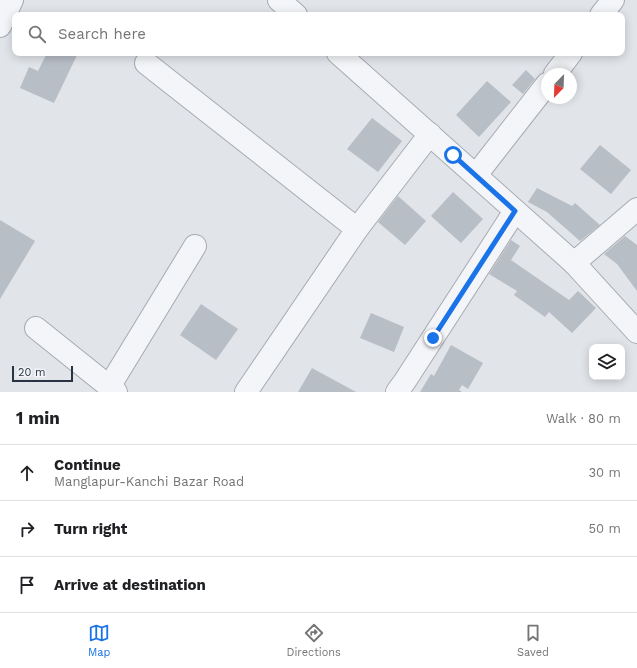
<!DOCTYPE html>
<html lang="en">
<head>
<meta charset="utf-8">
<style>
  :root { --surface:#fff; --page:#f2f2f2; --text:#202124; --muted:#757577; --line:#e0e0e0; --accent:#1a73e8 }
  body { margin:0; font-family:"Work Sans",sans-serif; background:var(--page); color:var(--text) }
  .controls { position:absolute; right:12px; bottom:12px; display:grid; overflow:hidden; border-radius:8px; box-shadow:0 2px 10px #0003 }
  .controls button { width:36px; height:36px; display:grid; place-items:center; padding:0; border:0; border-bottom:1px solid var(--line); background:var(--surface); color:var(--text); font:20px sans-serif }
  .compass { position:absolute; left:541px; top:68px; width:36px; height:36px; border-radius:50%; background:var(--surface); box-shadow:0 2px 10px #0003; rotate:203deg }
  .scale { position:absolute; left:12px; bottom:10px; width:61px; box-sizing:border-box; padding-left:4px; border:2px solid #2a3341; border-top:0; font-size:11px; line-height:14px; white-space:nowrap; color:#2a3341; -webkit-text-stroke:3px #f1f3f7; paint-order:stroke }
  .stop { position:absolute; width:12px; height:12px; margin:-9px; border:3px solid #1a73e8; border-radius:50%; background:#fff }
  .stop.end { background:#1a73e8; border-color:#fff; box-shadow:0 1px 4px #0008 }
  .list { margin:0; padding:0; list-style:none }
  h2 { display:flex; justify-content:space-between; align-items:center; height:52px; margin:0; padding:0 16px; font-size:17px }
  h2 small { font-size:13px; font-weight:400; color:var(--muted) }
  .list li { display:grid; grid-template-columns:26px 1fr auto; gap:12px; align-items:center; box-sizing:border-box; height:56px; padding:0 16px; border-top:1px solid var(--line) }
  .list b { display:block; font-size:15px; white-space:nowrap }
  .list p { margin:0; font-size:13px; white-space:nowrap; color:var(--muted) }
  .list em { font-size:13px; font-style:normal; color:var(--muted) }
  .icon { flex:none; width:22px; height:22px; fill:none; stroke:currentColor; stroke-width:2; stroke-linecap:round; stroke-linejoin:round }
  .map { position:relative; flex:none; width:637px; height:392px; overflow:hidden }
  .search { position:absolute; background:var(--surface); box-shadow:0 2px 10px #0003; left:12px; right:12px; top:12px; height:44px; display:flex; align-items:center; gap:10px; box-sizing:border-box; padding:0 14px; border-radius:8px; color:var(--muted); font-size:15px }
  .sheet { height:220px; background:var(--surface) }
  nav { display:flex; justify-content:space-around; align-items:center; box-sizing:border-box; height:56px; border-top:1px solid var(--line); background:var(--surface); font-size:11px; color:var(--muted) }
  nav a { display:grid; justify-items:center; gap:2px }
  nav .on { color:var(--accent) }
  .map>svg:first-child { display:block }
  .building { fill:#b8bec6 }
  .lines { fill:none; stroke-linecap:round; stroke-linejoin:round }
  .minor-casing { stroke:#a6abb3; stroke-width:24 }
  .minor { stroke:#f4f5f8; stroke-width:22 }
  .route { stroke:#1a73e8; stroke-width:5 }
</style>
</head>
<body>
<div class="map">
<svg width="637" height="392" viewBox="0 0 637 392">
  <rect width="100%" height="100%" fill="#e1e4e9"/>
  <g class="building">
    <path d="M 47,53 L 78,53 L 54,103 L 20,88 L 29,67 L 38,71 Z"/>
    <path d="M 526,70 L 535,79 L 523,94 L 512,85 Z"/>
    <path d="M 487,81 L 511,102 L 479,137 L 456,115 Z"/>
    <path d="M 372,118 L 402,141 L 378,172 L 347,149 Z"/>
    <path d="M 600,145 L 631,170 L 611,194 L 580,169 Z"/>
    <path d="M 537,188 L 572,206 L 575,203 L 600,225 L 580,241 L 547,212 L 528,202 Z"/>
    <path d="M 453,192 L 483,219 L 461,243 L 431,216 Z"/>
    <path d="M 398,196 L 426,221 L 405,245 L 378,222 Z"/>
    <path d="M 0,220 L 35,241 L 0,299 Z"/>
    <path d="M 625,236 L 637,245 L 637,291 L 617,264 L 604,254 Z"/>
    <path d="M 511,240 L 520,246 L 511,260 L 569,300 L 578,291 L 596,308 L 572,333 L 549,312 L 545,317 L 514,295 L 517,291 L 489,274 Z"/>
    <path d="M 201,304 L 238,329 L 216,360 L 180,335 Z"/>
    <path d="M 371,313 L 404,327 L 394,352 L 360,338 Z"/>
    <path d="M 451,345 L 483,363 L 468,389 L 462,385 L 459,390 L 462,392 L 420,392 L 431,374 L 434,376 Z"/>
    <path d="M 312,368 L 356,392 L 298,392 Z"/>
  </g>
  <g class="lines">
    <g class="minor-casing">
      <g id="minor">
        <path d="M 279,0 L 296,15"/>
        <path d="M 601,15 L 613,0"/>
        <path d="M 0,26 L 12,0"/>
        <path d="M 338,53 L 574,263 L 637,332"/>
        <path d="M 146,63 L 357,229"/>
        <path d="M 555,74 L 571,53"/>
        <path d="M 476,175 L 547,84"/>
        <path d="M 574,263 L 637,209"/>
        <path d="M 36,328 L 116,392"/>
        <path d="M 109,387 L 195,246"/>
        <path d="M 246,392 L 357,229 L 430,134"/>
        <path d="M 397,392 L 405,381 L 515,211"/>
      </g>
    </g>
    <use href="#minor" class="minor"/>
  </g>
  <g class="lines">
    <path class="route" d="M 433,338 L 515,211 L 453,155"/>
  </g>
</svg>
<div class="controls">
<button><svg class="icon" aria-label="layers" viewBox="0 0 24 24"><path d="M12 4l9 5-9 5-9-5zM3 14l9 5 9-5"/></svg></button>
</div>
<svg class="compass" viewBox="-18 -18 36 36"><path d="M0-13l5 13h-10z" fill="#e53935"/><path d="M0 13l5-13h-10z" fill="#757577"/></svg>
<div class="scale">20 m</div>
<div class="stop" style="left:453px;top:155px"></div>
<div class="stop end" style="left:433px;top:338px"></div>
<div class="search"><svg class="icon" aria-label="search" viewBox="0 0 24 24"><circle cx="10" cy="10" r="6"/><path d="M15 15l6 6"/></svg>Search here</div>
</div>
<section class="sheet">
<h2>1 min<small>Walk · 80 m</small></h2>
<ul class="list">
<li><svg class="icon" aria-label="ahead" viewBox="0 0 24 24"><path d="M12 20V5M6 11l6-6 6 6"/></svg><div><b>Continue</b><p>Manglapur-Kanchi Bazar Road</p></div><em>30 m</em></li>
<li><svg class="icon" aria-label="right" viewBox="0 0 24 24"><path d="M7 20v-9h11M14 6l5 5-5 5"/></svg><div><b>Turn right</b></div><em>50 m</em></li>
<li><svg class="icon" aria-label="arrive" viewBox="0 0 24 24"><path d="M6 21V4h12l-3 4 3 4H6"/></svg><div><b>Arrive at destination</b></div></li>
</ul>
</section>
<nav>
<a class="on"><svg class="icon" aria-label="map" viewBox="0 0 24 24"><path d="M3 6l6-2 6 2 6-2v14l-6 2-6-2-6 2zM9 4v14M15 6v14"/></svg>Map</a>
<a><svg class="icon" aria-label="directions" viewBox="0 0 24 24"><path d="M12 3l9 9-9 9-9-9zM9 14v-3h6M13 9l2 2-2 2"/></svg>Directions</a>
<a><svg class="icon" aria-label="saved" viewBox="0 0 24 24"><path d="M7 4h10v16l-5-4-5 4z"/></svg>Saved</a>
</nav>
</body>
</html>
